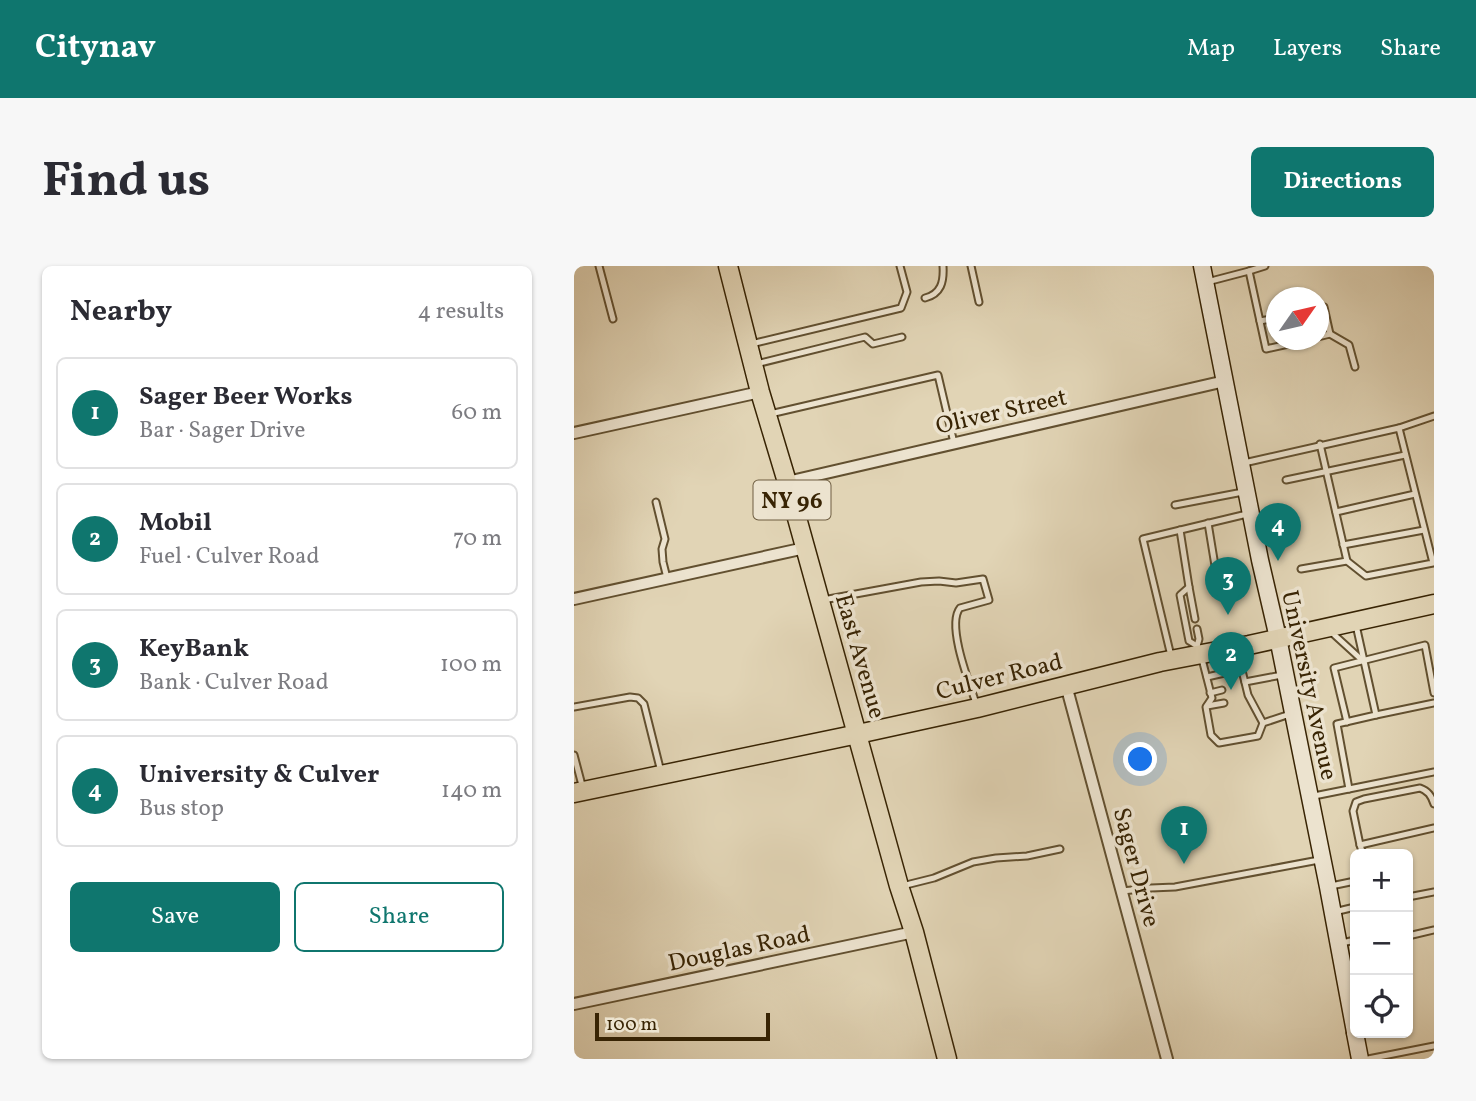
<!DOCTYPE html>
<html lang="en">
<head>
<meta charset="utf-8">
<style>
  :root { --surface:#fff; --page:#f7f7f7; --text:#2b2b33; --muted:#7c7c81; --line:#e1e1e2; --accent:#0f766e }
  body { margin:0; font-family:Vollkorn,serif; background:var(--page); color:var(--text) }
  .controls { position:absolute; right:21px; bottom:21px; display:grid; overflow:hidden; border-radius:10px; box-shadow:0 2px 5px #0004 }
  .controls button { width:63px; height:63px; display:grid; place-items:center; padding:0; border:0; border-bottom:2px solid var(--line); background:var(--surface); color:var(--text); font:35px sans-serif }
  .compass { position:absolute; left:692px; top:21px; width:63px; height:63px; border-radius:50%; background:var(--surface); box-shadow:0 2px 5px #0004; rotate:56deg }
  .scale { position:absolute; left:21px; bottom:18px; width:175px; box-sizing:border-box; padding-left:7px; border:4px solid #382404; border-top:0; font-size:19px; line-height:24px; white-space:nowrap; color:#382404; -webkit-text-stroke:5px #ece3cf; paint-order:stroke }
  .you { position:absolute; left:567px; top:494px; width:24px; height:24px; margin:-18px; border:5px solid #fff; border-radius:50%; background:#1a73e8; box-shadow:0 0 0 10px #1a73e833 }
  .badge { display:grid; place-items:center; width:46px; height:46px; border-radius:50%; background:var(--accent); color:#fff; font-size:23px; font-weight:700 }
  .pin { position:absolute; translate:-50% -58px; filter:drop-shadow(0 2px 4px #0008) }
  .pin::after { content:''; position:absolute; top:37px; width:24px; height:21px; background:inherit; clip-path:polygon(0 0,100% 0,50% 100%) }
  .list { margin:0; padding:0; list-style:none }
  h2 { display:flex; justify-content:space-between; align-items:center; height:91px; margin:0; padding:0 28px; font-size:30px }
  h2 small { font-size:23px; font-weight:400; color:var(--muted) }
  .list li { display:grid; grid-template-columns:46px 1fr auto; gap:21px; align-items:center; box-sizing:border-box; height:112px; margin:0 14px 14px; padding:0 14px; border:2px solid var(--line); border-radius:10px }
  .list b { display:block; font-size:26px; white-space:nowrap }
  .list p { margin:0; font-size:23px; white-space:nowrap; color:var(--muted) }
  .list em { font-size:23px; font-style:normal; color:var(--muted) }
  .actions { display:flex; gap:14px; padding:21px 28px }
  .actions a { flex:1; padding:16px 0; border:2px solid var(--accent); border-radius:10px; text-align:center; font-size:24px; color:var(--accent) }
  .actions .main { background:var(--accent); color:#fff }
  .icon { flex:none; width:38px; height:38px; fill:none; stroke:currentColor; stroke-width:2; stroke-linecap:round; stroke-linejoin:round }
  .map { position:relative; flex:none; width:860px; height:793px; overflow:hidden; border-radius:10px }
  header { display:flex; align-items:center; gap:42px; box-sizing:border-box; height:98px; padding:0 35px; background:var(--accent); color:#fff }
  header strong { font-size:33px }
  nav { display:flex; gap:38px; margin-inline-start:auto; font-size:24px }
  .intro { display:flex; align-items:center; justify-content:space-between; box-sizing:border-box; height:168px; padding:0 42px }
  h1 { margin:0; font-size:49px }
  .button { padding:18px 32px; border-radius:10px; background:var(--accent); color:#fff; font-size:24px; font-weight:700 }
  main { display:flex; gap:42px; padding:0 42px }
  aside { flex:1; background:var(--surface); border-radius:10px; box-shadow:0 2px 5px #0004 }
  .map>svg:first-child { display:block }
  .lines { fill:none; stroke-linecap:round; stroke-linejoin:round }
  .lane-casing { stroke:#625030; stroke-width:9 }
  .street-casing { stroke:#625030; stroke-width:14 }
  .secondary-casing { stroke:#382404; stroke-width:19 }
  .primary-casing { stroke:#382404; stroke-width:21 }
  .lane { stroke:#ece3cf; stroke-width:5 }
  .street { stroke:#ece3cf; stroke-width:10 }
  .secondary { stroke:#ece3cf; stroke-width:16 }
  .primary { stroke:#e1d4b5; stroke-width:18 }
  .labels { text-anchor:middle; stroke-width:7; stroke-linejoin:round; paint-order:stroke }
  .shield { fill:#ece3cf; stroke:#6e5d41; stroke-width:2 }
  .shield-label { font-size:23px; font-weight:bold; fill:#382404 }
  .street-label { font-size:24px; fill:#382404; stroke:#ece3cf }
</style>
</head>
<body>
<header>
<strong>Citynav</strong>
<nav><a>Map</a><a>Layers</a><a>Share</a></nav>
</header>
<div class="intro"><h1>Find us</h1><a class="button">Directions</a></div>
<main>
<aside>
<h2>Nearby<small>4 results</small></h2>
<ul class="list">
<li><span class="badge">1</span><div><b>Sager Beer Works</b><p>Bar · Sager Drive</p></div><em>60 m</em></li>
<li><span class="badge">2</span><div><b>Mobil</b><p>Fuel · Culver Road</p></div><em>70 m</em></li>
<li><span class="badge">3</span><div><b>KeyBank</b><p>Bank · Culver Road</p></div><em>100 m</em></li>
<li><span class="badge">4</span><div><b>University &amp; Culver</b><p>Bus stop</p></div><em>140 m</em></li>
</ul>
<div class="actions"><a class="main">Save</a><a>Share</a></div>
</aside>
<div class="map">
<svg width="860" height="793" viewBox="0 0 860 793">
  <rect width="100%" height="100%" fill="#e1d4b5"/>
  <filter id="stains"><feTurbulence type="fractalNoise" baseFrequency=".00286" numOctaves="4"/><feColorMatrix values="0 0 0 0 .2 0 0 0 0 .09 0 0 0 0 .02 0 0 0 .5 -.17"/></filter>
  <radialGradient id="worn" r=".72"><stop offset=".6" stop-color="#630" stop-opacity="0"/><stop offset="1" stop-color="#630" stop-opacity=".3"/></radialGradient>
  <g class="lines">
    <g class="lane-casing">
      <g id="lane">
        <path d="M 25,0 L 39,53"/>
        <path d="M 397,0 L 405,36"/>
        <path d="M 675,5 L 692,83 L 733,74"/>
        <path d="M 633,16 L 675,5 L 691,0"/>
        <path d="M 351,32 C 367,28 370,16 369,0"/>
        <path d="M 744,42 L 750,41 L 756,68"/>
        <path d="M 686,55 L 702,52"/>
        <path d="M 744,71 L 756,68 L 775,79 L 781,101"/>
        <path d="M 177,78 L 327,42 L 333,26 L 326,0"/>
        <path d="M 182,98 L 291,71 L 299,78 L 328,71"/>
        <path d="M 196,148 L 364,109 L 380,177"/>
        <path d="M 825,162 L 860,150"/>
        <path d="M 746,178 L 773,295"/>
        <path d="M 670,197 L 825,162 L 859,297 L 792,310 L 773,295 L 727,303"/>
        <path d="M 712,214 L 831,189"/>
        <path d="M 82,236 L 91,273 L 88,283 L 89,296 L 93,312"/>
        <path d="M 601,239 L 669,226"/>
        <path d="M 762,246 L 841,228"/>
        <path d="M 634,257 L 644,318"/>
        <path d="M 606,264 L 615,321 L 606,329 L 615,375 L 623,380 L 625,383"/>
        <path d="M 769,279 L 850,264"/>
        <path d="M 615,321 L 621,353"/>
        <path d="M 249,334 L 347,316 L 365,315 L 382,317 L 409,313 L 415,334 L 386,342 C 372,359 396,419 403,440"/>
        <path d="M 623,363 L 625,373 L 623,380"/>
        <path d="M 755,364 L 789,395"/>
        <path d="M 663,384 L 674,429 L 689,457"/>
        <path d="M 597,390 L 569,273 L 673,248"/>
        <path d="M 628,393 L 638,432 L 632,441 L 637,469 L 645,477 L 684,470 L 689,457 L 716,448"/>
        <path d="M 633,411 L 668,403"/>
        <path d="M 671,416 L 708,409"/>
        <path d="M 636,427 L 648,424"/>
        <path d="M 633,440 L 650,437"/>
        <path d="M 0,441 L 56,431 L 64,432 L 70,438 L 87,506"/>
        <path d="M 802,449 L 860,437"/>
        <path d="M 773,456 L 760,402 L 851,379 L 860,427"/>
        <path d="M 0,489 L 9,523"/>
        <path d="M 775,523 L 763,458 L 802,449 L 782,359"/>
        <path d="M 740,530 L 860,506"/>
        <path d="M 786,579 L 779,545 L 782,536 L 790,533 L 846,522 C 854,525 857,529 860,538"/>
        <path d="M 789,588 L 786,579 L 860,562"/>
        <path d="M 328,620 L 360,612 L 399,596 L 422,592 L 453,590 L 486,583"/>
        <path d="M 757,620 L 781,615"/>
        <path d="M 548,625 L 577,622 L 601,621 L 745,594"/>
        <path d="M 834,631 L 860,626"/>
        <path d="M 760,646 L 781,641"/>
        <path d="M 834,670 L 860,664"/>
        <path d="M 768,677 L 781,674"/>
        <path d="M 794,793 L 860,780"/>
      </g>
    </g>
    <g class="street-casing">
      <g id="street">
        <path d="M 0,167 L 186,126"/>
        <path d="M 213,216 L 651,115"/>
        <path d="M 0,333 L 231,282"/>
        <path d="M 492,419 L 593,793"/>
        <path d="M 0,738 L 340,666"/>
      </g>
    </g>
    <g class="secondary-casing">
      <g id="secondary">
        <path d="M 628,0 L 686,294 L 704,372 L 754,621 L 781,766"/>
        <path d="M 781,767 L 786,793"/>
      </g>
    </g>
    <g class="primary-casing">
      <g id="primary">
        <path d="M 154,0 L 186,126 L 213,216 L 325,620 L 340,666 L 373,793"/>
        <path d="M 0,527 L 284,468 L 403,442 L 586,396 L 675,379 L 860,338"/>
      </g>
    </g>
    <use href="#lane" class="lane"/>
    <use href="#street" class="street"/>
    <use href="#secondary" class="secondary"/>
    <use href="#primary" class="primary"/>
  </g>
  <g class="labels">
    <rect class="shield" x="179.5" y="214.5" width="77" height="39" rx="5"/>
    <g class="shield-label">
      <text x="218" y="242">NY 96</text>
    </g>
    <g class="street-label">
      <text transform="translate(427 145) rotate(-13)" y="8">Oliver Street</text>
      <text transform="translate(287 390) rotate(74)" y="8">East Avenue</text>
      <text transform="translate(425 410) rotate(-14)" y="8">Culver Road</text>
      <text transform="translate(736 419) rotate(78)" y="8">University Avenue</text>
      <text transform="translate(563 601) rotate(75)" y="8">Sager Drive</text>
      <text transform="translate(165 682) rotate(-12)" y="8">Douglas Road</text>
    </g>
  </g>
  <rect width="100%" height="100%" filter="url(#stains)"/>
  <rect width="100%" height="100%" fill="url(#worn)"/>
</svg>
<div class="controls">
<button>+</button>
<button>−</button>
<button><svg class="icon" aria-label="locate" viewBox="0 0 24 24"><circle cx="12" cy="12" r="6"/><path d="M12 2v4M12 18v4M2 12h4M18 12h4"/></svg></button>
</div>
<svg class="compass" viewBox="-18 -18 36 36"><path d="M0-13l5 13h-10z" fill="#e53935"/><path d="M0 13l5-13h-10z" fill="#7c7c81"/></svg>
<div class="scale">100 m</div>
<div class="you"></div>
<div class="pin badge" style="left:610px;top:598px">1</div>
<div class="pin badge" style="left:657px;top:424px">2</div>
<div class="pin badge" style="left:654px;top:349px">3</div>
<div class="pin badge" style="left:704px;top:295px">4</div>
</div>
</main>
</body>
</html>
